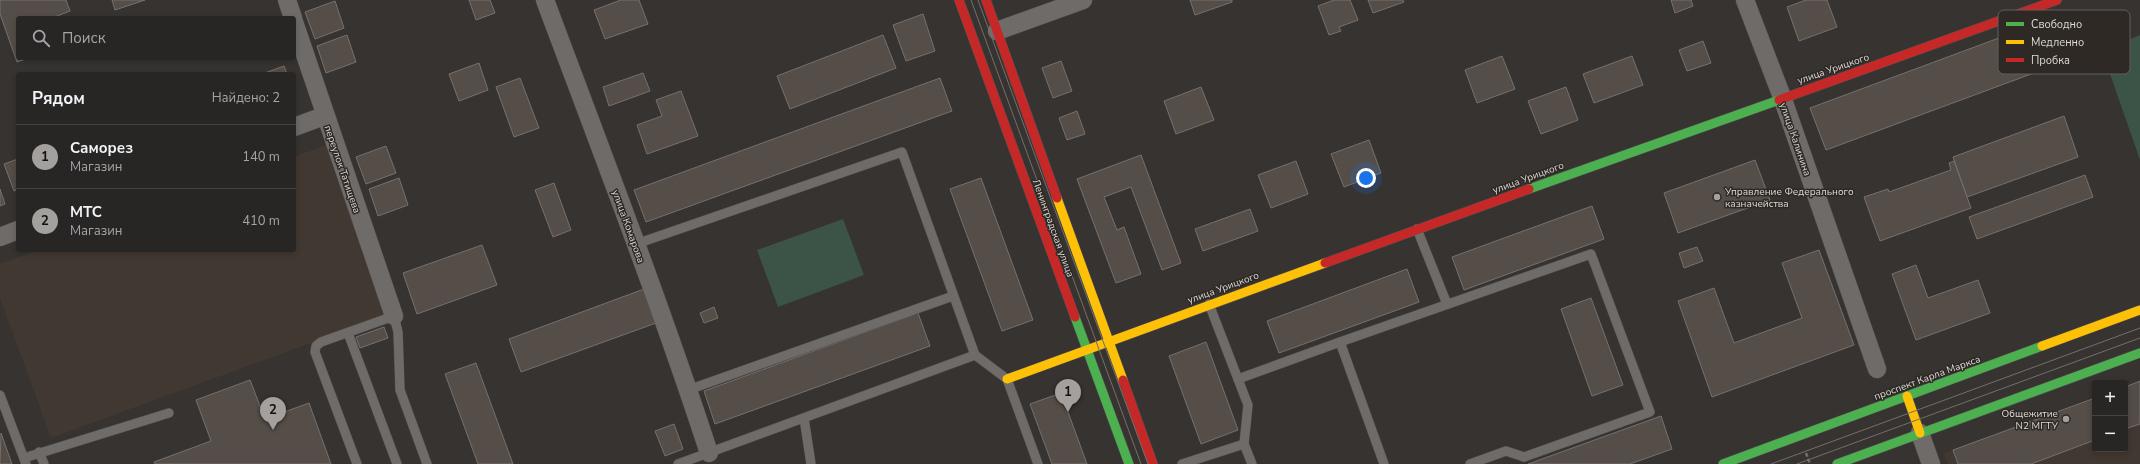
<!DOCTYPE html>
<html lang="ru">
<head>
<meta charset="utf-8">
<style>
  :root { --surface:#282625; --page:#343232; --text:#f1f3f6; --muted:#a5a5a7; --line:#444342; --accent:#a3a09d }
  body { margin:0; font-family:"Nunito Sans",sans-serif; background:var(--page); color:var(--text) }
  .controls { position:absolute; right:12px; bottom:12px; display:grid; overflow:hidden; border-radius:4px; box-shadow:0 2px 6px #0003 }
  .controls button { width:36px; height:36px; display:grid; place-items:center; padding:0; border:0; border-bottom:1px solid var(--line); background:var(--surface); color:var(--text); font:20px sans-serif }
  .you { position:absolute; left:1366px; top:178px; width:14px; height:14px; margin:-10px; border:3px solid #fff; border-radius:50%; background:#1a73e8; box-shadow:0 0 0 6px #1a73e833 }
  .badge { display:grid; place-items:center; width:26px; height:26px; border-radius:50%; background:var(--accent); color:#111; font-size:13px; font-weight:700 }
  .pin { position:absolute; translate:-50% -33px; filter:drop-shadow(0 1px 2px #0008) }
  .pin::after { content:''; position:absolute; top:21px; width:14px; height:12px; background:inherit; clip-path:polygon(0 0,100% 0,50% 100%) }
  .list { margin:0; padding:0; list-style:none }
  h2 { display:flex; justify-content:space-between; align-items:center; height:52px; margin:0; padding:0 16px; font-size:17px }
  h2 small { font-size:13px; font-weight:400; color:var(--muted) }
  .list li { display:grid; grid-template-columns:26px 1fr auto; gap:12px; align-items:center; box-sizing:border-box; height:64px; padding:0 16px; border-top:1px solid var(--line) }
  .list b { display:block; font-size:15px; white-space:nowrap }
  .list p { margin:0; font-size:13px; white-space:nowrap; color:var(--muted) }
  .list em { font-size:13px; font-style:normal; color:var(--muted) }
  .icon { flex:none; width:22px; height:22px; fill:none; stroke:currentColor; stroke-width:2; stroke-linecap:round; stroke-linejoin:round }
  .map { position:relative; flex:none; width:2140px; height:464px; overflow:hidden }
  .search { position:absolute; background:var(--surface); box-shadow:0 2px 6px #0003; left:16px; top:16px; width:280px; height:44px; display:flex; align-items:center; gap:10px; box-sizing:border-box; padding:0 14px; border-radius:4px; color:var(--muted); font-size:15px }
  .panel { position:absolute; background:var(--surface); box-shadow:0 2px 6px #0003; left:16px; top:72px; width:280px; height:180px; border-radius:4px }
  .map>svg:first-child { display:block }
  .built { fill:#413831 }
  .green { fill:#3b5447 }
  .building { fill:#544d48; stroke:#747170 }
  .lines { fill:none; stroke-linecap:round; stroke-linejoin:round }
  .lane-casing { stroke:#535150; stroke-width:10 }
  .street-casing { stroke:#535150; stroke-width:19 }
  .fast-casing { stroke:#535150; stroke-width:10 }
  .slow-casing { stroke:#535150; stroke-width:10 }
  .jam-casing { stroke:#535150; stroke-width:10 }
  .path { stroke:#726e6c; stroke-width:2.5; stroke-dasharray:4 2; stroke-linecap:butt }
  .lane { stroke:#6f6b68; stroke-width:9 }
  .street { stroke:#6f6b68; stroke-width:18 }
  .fast { stroke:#4caf50; stroke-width:9 }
  .slow { stroke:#ffc107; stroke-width:9 }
  .jam { stroke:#c62828; stroke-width:9 }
  .tram { stroke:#726f6d; stroke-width:1 }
  .poi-dot { fill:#a3a09d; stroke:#2e2925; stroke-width:1.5 }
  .labels { text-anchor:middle; stroke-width:3; stroke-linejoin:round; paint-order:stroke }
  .street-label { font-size:10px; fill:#dddad7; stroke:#2e2925 }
  .poi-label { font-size:10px; fill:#dddad7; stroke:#2e2925; text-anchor:start }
  .key { fill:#2e2925; stroke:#635e5a; stroke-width:1 }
  .key-label { font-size:11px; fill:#dddad7 }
</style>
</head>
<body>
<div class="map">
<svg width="2140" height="464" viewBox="0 0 2140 464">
  <rect width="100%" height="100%" fill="#363331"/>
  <g class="built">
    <path d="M 331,143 L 393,313 L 51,438 L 0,298 L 0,264 L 37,250 L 294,250 L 294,157 Z"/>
    <path d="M 2140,381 L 2140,464 L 1948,464 L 1944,453 L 2095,398 L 2095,449 L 2125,449 L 2125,387 Z"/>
  </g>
  <g class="green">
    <path d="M 2140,35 L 2140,160 L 2102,51 Z"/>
    <path d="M 843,219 L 864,275 L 778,307 L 757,250 Z"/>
  </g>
  <g class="building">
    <path d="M 0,0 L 66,0 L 70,11 L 52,18 L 18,18 L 18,58 L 29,58 L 17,62 L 0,14 Z"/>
    <path d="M 112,0 L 145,0 L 115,10 Z"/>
    <path d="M 469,0 L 490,0 L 495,13 L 476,20 Z"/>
    <path d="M 621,0 L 639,0 L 648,24 L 605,39 L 594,10 Z"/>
    <path d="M 1190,0 L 1232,0 L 1232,2 L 1195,15 Z"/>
    <path d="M 1334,0 L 1350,0 L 1358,20 L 1339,27 L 1341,31 L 1329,35 L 1318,6 Z"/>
    <path d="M 1368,0 L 1403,0 L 1404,2 L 1373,13 Z"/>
    <path d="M 1671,0 L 1691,0 L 1693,6 L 1675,13 Z"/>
    <path d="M 1806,0 L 1827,0 L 1837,27 L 1799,41 L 1787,7 Z"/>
    <path d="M 335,1 L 344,28 L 315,39 L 305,12 Z"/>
    <path d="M 923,14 L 935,51 L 906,61 L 893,25 Z"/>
    <path d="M 2061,15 L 2077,57 L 1826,150 L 1810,108 Z"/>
    <path d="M 347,35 L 356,62 L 326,73 L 317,46 Z"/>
    <path d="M 883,35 L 896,68 L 790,109 L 777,76 Z"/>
    <path d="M 1703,41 L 1711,63 L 1687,71 L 1679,50 Z"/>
    <path d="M 1502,56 L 1515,89 L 1477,103 L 1465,70 Z"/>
    <path d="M 1632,56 L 1643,85 L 1594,103 L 1583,74 Z"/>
    <path d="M 1061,61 L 1072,91 L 1053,98 L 1042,68 Z"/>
    <path d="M 479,63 L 488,90 L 459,101 L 449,74 Z"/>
    <path d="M 284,66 L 287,74 L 262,74 Z"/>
    <path d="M 643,73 L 650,91 L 609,106 L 603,87 Z"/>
    <path d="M 520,78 L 539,128 L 514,137 L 496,87 Z"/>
    <path d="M 940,78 L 952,111 L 646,222 L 634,190 Z"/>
    <path d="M 1201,87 L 1214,120 L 1176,134 L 1164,101 Z"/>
    <path d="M 1566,87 L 1578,120 L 1541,134 L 1528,101 Z"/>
    <path d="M 681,91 L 698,136 L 647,154 L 637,125 L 662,116 L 656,100 Z"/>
    <path d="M 1077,111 L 1085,134 L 1067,140 L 1059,118 Z"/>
    <path d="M 2064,116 L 2078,157 L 1967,197 L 1953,157 Z"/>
    <path d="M 1369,140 L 1381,173 L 1344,187 L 1331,154 Z"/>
    <path d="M 386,146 L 396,173 L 366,184 L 356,157 Z"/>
    <path d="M 1141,155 L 1181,263 L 1162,270 L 1131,187 L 1104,197 L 1117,230 L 1124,227 L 1141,274 L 1116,283 L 1077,179 Z"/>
    <path d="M 18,159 L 18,189 L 14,191 L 4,164 Z"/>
    <path d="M 1755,160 L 1770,200 L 1678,233 L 1664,193 Z"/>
    <path d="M 1296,161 L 1308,194 L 1271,208 L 1258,175 Z"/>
    <path d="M 1954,161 L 1971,208 L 1880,241 L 1864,197 L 1888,189 L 1889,192 L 1951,170 L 1949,163 Z"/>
    <path d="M 2085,175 L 2093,197 L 1977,239 L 1969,217 Z"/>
    <path d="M 399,178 L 408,205 L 378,216 L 369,189 Z"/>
    <path d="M 981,178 L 1033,320 L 1002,331 L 950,189 Z"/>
    <path d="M 554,183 L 571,230 L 553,237 L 535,190 Z"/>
    <path d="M 0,189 L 5,204 L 0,206 Z"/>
    <path d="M 1592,206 L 1604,239 L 1464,290 L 1452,257 Z"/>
    <path d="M 1250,209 L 1258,231 L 1203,251 L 1195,229 Z"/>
    <path d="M 482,245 L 497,285 L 417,314 L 403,273 Z"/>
    <path d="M 1697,247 L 1703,261 L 1684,268 L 1679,253 Z"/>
    <path d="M 1819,250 L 1854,345 L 1712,397 L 1678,301 L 1714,288 L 1734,343 L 1802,318 L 1782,263 Z"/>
    <path d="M 1916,265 L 1928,298 L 1978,280 L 1990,313 L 1916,340 L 1892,274 Z"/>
    <path d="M 1407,269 L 1419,302 L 1279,353 L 1267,321 Z"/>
    <path d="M 644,289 L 656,323 L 521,372 L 509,339 Z"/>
    <path d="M 1591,298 L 1623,385 L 1592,396 L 1561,309 Z"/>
    <path d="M 714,307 L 718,318 L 704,323 L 700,313 Z"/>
    <path d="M 918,313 L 930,346 L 715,424 L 704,391 Z"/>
    <path d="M 384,327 L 388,338 L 360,348 L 356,337 Z"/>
    <path d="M 1206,342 L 1238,430 L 1201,444 L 1169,356 Z"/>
    <path d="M 476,363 L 513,464 L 478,464 L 445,374 Z"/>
    <path d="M 250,380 L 265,419 L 309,403 L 331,464 L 155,464 L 154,462 L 211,441 L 196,400 Z"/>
    <path d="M 2140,381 L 2140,424 L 2125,429 L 2125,387 Z"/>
    <path d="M 1061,393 L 1068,412 L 1087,464 L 1052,464 L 1030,404 Z"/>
    <path d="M 2095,398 L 2095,440 L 2031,464 L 1958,464 L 1953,450 Z"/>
    <path d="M 1661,416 L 1672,449 L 1630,464 L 1528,464 Z"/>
    <path d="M 674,424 L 683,449 L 665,456 L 655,431 Z"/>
    <path d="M 1,433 L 12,464 L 0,464 Z"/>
  </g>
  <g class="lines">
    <g class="lane-casing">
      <g id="lane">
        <path d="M 1417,229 L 1447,304"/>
        <path d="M 636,244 L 902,152 L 975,355 L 1007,379 L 1038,464"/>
        <path d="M 1209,304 L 1248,405 L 1244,444"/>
        <path d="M 348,333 L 397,464"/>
        <path d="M 1340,342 L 1591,254 L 1650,412 L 1524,457 L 1506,451 L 1470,464"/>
        <path d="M 1238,379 L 1340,342 L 1384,464"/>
        <path d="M 688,390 L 953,296"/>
        <path d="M 0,395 L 26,464"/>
        <path d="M 804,418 L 811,464"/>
        <path d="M 39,452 L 44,464"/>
        <path d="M 24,458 L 169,413"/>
        <path d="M 357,464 L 315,352 L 316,346 L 321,342 L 394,316 L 398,332 L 400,390 L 427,464"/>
        <path d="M 678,464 L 975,355"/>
        <path d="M 1182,464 L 1244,444 L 1252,464"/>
      </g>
    </g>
    <g class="street-casing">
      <g id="street">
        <path d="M 287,0 L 293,18"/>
        <path d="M 545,0 C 601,150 659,300 709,453"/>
        <path d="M 1745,0 L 1782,97 L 1877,369"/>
        <path d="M 294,22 L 394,316"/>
        <path d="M 997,31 L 1083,0"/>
        <path d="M 294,127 L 324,116"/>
        <path d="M 0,237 L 18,230"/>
        <path d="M 1920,433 L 1931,464"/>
      </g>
    </g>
    <g class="fast-casing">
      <g id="fast">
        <path d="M 1529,189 L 1779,100"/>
        <path d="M 1075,317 L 1129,464"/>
        <path d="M 1723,464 L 2042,346"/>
        <path d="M 1837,464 L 2140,353"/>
      </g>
    </g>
    <g class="slow-casing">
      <g id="slow">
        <path d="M 1057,198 L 1123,380"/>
        <path d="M 2042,346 L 2140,310"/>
        <path d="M 1007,379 L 1325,263"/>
        <path d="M 1907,396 L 1920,433"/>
      </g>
    </g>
    <g class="jam-casing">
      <g id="jam">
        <path d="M 959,0 L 1075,317"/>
        <path d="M 986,0 L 1057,198"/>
        <path d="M 1779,100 L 2057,0"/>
        <path d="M 1325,263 L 1529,189"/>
        <path d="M 1123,380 L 1153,464"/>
      </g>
    </g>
    <path class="path" d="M 1806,453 L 1810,464"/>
    <use href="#lane" class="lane"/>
    <use href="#street" class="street"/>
    <use href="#fast" class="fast"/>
    <use href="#slow" class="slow"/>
    <use href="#jam" class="jam"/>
    <g class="tram">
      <path d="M 971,0 L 1141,464"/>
      <path d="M 978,0 L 1148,464"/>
      <path d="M 1771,464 L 2140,328"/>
      <path d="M 1797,464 L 2140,338"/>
    </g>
  </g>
  <g class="poi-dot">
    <circle cx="1717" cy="197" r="4"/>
    <circle cx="2066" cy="419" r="4"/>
  </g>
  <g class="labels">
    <g class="street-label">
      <text transform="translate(1833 68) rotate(-19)" y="4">улица Урицкого</text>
      <text transform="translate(1796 139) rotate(71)" y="4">улица Калинина</text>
      <text transform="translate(343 169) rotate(71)" y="4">переулок Татищева</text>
      <text transform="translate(1528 177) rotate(-20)" y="4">улица Урицкого</text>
      <text transform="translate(629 226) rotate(70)" y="4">улица Комарова</text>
      <text transform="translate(1054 228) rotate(70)" y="4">Ленинградская улица</text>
      <text transform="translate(1223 287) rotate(-20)" y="4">улица Урицкого</text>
      <text transform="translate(1927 377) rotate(-20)" y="4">проспект Карла Маркса</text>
    </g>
    <g class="poi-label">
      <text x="1725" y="195">Управление Федерального<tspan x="1725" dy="12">казначейства</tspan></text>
      <text x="2058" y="417" text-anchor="end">Общежитие<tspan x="2058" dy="12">N2 МГТУ</tspan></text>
    </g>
  </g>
  <rect x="1998" y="10" width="132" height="64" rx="6" class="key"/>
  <rect x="2006" y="22" width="18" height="4" fill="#4caf50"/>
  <rect x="2006" y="40" width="18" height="4" fill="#ffc107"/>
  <rect x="2006" y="58" width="18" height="4" fill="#c62828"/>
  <g class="key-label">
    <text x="2031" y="28">Свободно</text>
    <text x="2031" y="46">Медленно</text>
    <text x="2031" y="64">Пробка</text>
  </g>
</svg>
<div class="controls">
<button>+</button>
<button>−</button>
</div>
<div class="you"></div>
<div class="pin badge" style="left:1068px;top:412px">1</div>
<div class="pin badge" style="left:273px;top:430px">2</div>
<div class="search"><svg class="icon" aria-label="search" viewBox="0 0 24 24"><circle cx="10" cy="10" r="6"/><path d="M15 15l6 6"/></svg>Поиск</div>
<section class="panel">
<h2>Рядом<small>Найдено: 2</small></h2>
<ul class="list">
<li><span class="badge">1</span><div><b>Саморез</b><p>Магазин</p></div><em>140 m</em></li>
<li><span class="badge">2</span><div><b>МТС</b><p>Магазин</p></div><em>410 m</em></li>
</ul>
</section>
</div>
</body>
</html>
